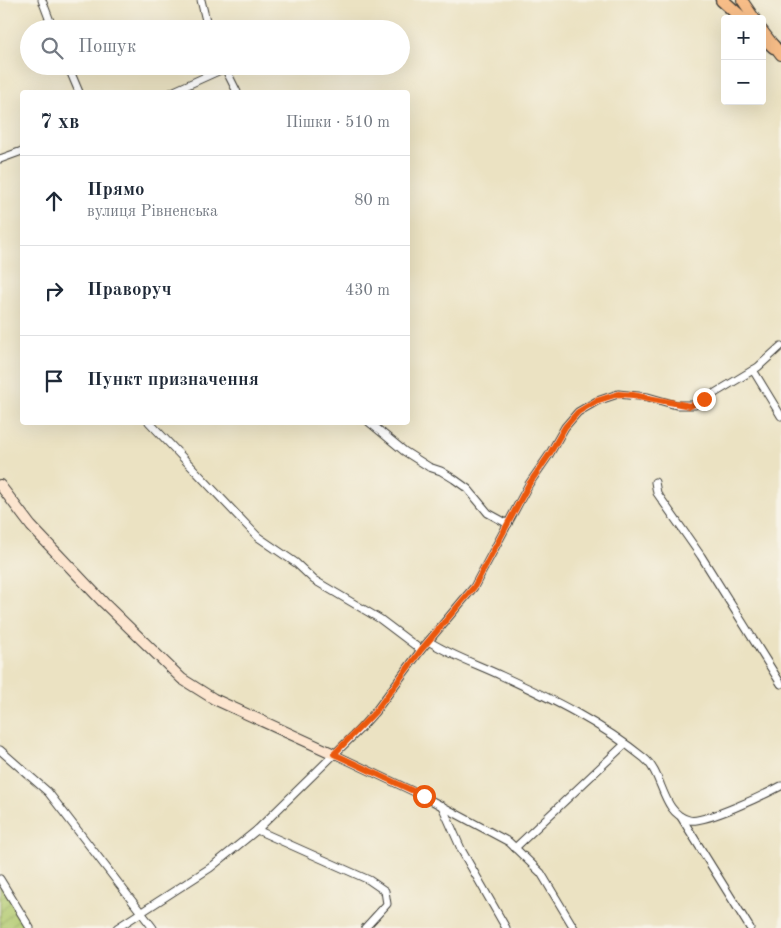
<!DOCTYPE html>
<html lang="uk">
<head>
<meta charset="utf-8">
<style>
  :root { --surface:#fff; --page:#f2f2f3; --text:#1f2937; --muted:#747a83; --line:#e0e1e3 }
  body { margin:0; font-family:"Old Standard TT",serif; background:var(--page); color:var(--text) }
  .controls { position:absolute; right:15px; top:15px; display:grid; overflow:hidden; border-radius:5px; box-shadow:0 5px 20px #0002 }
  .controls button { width:45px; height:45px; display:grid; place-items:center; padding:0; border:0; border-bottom:1px solid var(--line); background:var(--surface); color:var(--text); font:25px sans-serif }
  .stop { position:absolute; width:15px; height:15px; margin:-11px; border:4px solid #ea580c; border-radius:50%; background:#fff }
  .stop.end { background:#ea580c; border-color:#fff; box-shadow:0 1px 5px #0008 }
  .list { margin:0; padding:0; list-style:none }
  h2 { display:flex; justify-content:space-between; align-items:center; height:65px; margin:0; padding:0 20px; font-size:21px }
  h2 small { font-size:16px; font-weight:400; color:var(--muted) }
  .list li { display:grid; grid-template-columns:32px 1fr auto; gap:15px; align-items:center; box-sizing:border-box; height:90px; padding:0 20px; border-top:1px solid var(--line) }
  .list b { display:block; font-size:19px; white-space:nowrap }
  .list p { margin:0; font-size:16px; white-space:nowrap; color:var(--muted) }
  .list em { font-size:16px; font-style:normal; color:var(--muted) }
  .icon { flex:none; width:28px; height:28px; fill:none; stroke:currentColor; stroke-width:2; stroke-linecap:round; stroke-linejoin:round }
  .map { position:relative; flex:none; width:781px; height:928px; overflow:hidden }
  .search { position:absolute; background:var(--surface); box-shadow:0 5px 20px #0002; left:20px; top:20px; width:390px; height:55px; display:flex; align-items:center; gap:12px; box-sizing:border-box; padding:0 18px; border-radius:28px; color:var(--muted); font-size:19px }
  .panel { position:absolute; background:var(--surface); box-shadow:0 5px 20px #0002; left:20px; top:90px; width:390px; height:335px; border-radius:5px }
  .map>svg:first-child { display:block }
  .garden { fill:url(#garden-furrows); stroke:#677346 }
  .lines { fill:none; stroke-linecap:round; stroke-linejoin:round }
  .street-casing { stroke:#3b3a35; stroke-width:9 }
  .secondary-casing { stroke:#3b3a35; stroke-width:12 }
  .primary-casing { stroke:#3b3a35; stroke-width:12 }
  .highway-casing { stroke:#3b3a35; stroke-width:15 }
  .street { stroke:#fff; stroke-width:7 }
  .secondary { stroke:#fce5cf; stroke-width:10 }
  .primary { stroke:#f7bd88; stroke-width:10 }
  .highway { stroke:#f7bd88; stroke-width:12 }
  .route { stroke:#ea580c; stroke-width:6 }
</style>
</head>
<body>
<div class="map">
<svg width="781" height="928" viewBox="0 0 781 928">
  <defs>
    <pattern id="garden-furrows" width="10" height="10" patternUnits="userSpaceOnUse" patternTransform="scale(1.25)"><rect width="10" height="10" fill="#b2ca6f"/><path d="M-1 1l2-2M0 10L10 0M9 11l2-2" fill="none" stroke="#98ad60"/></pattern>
  </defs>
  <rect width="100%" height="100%" fill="#f7f3e8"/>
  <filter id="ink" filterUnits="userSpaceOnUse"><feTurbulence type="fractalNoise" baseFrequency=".02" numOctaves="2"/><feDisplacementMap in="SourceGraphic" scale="10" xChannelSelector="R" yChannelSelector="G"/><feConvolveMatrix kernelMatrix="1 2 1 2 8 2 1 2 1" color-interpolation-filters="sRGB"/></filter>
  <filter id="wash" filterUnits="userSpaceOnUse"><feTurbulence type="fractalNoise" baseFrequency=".0096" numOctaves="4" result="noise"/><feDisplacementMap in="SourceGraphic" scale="20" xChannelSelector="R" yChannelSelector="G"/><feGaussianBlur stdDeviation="1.12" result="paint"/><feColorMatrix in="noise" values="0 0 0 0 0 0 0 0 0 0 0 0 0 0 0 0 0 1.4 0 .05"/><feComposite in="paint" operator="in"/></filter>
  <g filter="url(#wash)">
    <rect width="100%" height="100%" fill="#ebe2c2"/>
    <path class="garden" d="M 0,879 L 30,928 L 0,928 Z"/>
  </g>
  <g filter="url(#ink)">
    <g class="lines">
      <g class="street-casing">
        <g id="street">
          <path d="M 42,0 L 53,29"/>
          <path d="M 201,0 L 208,29"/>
          <path d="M 68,66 L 79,92"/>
          <path d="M 224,66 L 237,92"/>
          <path d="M 172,92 L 225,68"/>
          <path d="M 0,159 L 22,151"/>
          <path d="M 753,370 L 781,416"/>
          <path d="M 369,422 L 404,451 L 429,467 L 441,471 L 454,479 L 468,489 L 488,513 L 508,524"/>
          <path d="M 655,482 L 657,493 L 701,556 L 781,684"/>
          <path d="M 430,642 C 452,656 479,665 502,676 C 552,699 601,723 644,758 C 664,774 661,813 689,820 C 704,824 766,794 781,786"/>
          <path d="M 421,650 L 474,587 L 529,484 L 549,455 L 565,427 L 578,412 L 597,401 L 618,394 L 648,397 L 676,405 L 695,405 L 758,367 L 781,346"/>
          <path d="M 0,750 L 48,792 L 153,928"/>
          <path d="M 334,754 L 423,796 L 509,842 L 541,873 L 574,928"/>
          <path d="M 442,806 L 462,851 L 506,928"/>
          <path d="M 681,817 L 750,928"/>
          <path d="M 257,830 L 369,880 L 385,891 L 387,904 L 365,928"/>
          <path d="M 515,848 L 624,745"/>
          <path d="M 0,879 L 30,928"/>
          <path d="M 117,928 L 210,868 L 257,830 L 359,730 L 375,712 L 421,650 L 380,619 L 314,580 L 296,563 L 258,537 L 149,422"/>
        </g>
      </g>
      <g class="secondary-casing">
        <path id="secondary" d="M 0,485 L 31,526 L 104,603 L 182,679 L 214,699 L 334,754"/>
      </g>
      <g class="primary-casing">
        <g id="primary">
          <path d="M 742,0 L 755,19"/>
          <path d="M 762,30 L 781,55"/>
        </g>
      </g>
      <g class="highway-casing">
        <g id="highway">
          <path d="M 722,0 L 743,19"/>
          <path d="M 762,36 L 774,47"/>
        </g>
      </g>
      <use href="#street" class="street"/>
      <use href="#secondary" class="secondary"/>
      <use href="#primary" class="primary"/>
      <use href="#highway" class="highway"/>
    </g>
  </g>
  <g class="lines" filter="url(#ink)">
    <path class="route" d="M 424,796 L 334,754 L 375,712 L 421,650 L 474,587 L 529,484 L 549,455 L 565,427 L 578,412 L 596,401 L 618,394 L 633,395 L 690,406 L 704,399"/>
  </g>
</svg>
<div class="controls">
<button>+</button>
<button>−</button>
</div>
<div class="stop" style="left:424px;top:796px"></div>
<div class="stop end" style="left:704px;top:399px"></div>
<div class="search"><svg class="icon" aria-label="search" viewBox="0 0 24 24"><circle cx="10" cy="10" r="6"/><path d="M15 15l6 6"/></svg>Пошук</div>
<section class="panel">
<h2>7 хв<small>Пішки · 510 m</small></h2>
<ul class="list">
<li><svg class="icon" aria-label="ahead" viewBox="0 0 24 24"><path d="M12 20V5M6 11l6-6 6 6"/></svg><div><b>Прямо</b><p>вулиця Рівненська</p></div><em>80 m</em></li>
<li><svg class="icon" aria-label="right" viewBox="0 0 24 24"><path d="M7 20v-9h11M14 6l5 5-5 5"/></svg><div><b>Праворуч</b></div><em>430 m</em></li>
<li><svg class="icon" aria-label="arrive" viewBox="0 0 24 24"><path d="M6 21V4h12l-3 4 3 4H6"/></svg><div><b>Пункт призначення</b></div></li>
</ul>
</section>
</div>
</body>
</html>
